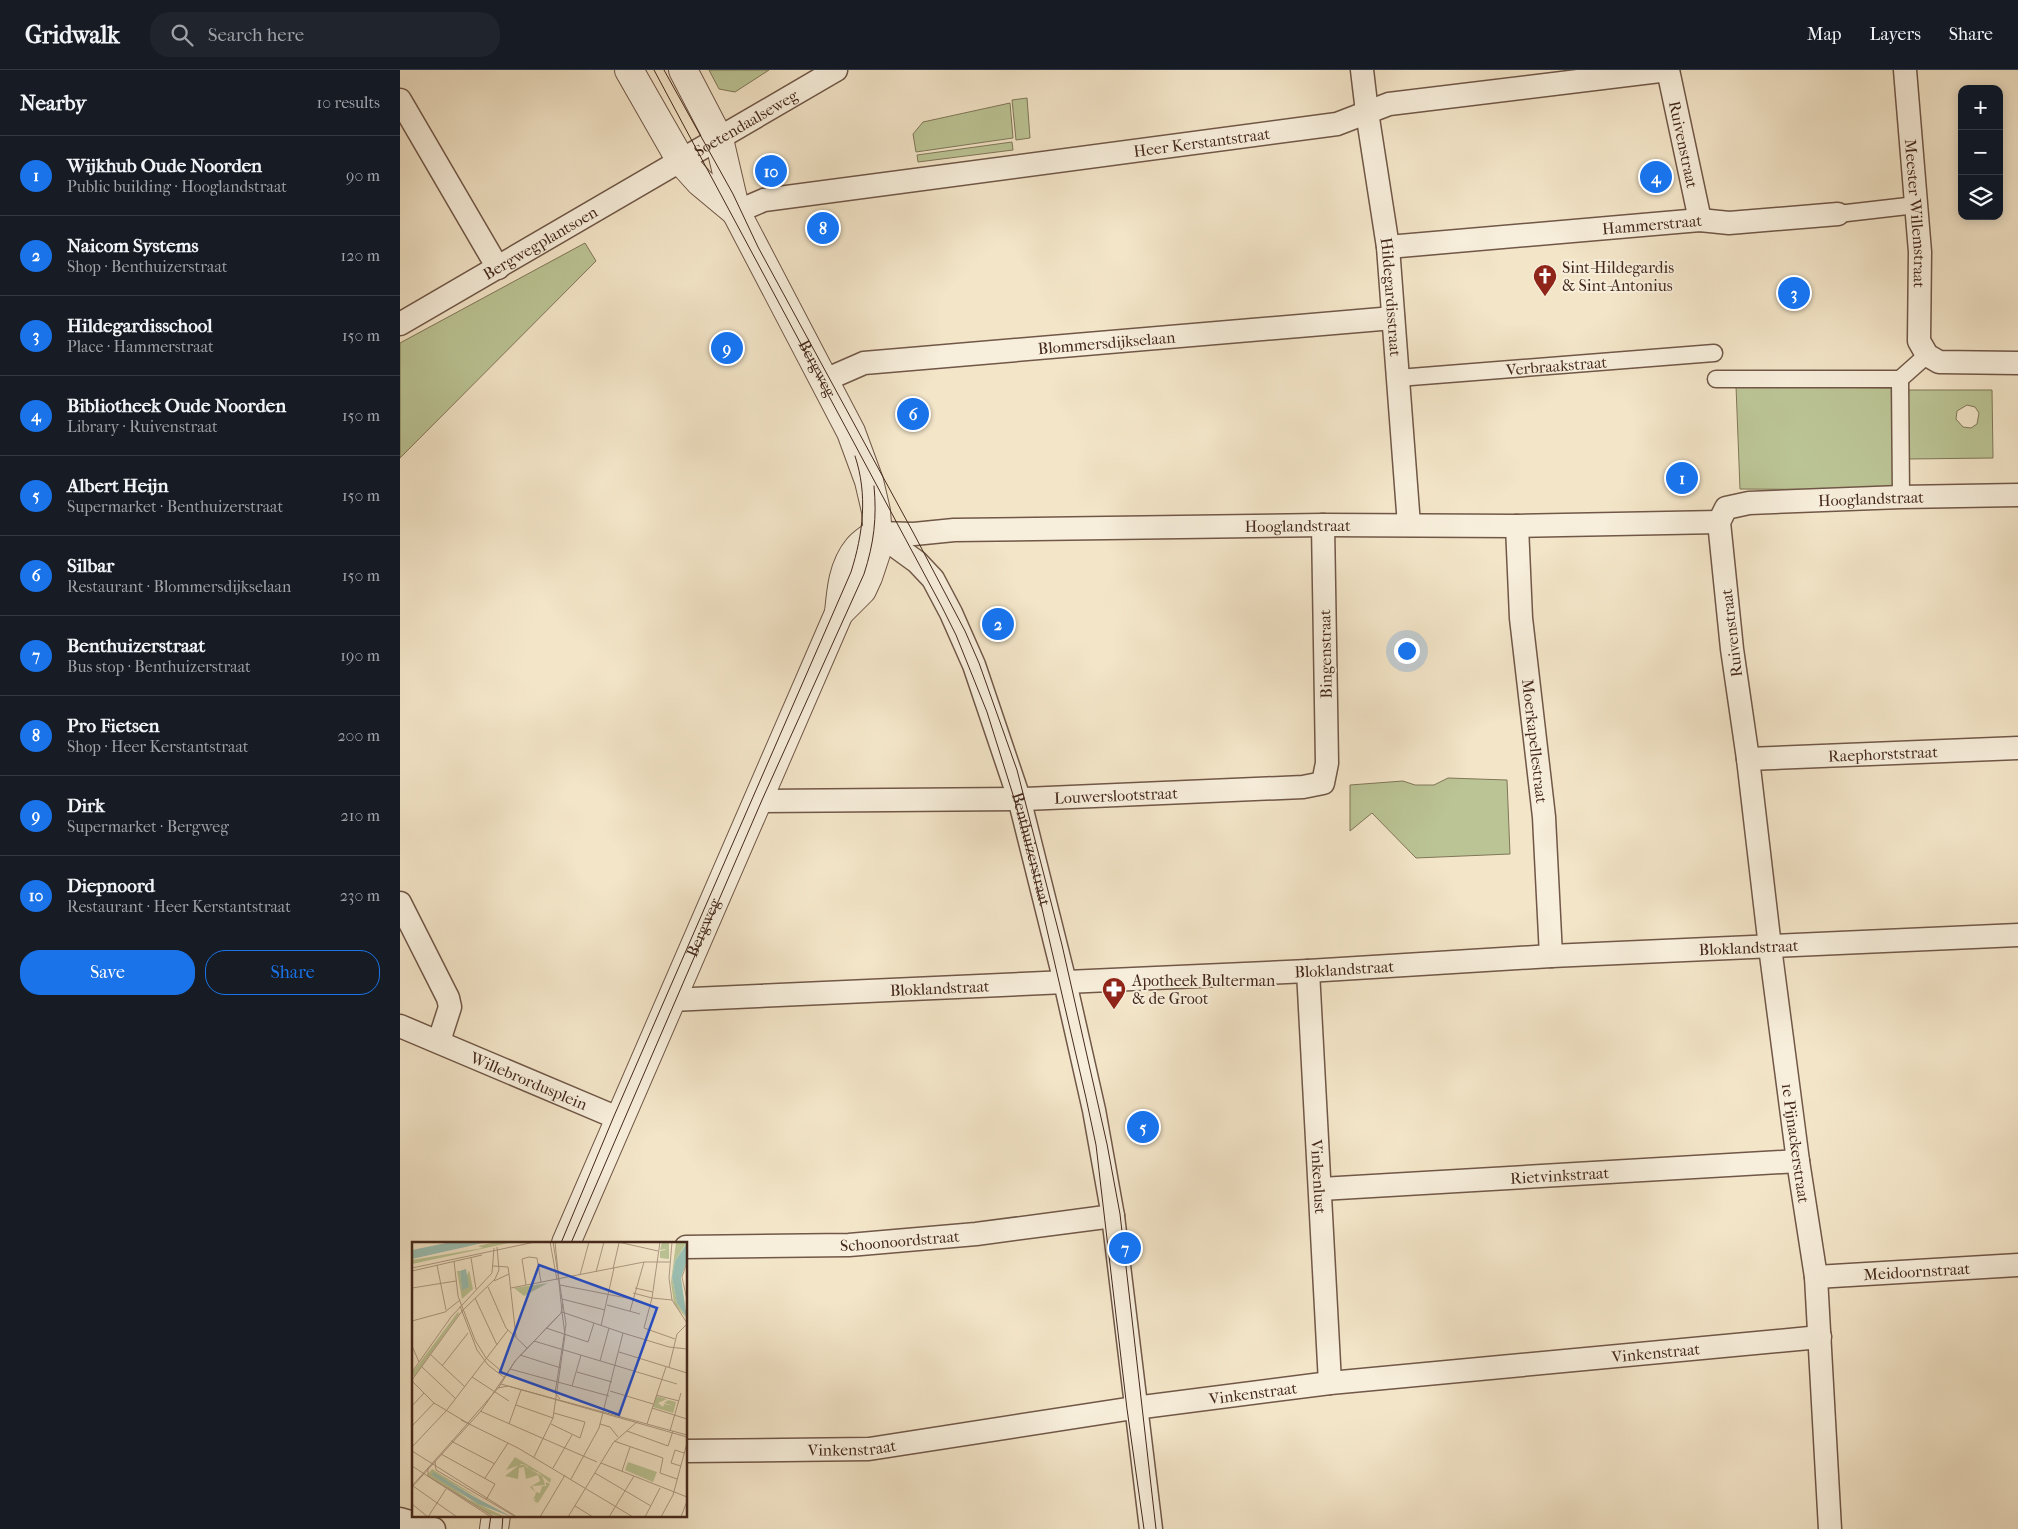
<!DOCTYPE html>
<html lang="en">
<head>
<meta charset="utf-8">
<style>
  :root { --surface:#171b24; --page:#20242c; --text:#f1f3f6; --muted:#9ea1a6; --line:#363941; --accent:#1a73e8 }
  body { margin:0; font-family:"IM FELL French Canon",serif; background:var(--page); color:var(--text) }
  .controls { position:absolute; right:15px; top:15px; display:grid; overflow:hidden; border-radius:10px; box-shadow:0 2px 12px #0003 }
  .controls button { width:45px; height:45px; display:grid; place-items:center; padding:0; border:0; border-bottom:1px solid var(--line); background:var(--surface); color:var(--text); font:25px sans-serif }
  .you { position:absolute; left:1006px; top:580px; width:18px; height:18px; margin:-12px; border:4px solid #fff; border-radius:50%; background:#1a73e8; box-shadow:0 0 0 8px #1a73e833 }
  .badge { display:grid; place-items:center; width:32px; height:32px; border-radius:50%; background:var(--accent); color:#fff; font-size:16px; font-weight:700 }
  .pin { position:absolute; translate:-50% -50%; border:2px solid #fff; box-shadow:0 1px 5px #0006 }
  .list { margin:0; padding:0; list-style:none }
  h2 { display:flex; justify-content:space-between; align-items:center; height:65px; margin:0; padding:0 20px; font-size:21px }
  h2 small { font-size:16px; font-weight:400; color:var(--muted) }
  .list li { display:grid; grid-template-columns:32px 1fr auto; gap:15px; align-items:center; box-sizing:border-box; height:80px; padding:0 20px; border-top:1px solid var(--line) }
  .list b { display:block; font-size:19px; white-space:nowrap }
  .list p { margin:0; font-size:16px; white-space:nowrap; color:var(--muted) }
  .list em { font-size:16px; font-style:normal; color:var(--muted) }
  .actions { display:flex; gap:10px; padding:15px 20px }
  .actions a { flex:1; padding:11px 0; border:1px solid var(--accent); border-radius:20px; text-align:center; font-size:18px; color:var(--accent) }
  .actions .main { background:var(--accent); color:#fff }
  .icon { flex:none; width:28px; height:28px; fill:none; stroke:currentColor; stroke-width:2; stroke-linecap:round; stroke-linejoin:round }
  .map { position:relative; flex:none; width:1618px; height:1459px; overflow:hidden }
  header { display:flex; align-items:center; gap:30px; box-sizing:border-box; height:70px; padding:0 25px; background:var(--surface); border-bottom:1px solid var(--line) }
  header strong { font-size:24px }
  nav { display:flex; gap:28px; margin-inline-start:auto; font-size:18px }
  .search { width:350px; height:45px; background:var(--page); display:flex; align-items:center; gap:12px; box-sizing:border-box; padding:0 18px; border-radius:20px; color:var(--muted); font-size:19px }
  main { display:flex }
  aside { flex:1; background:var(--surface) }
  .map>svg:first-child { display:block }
  .green { fill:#bbc495; stroke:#807658; fill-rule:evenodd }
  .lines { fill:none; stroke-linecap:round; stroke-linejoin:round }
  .pedestrian-casing { stroke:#705747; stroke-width:19 }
  .minor-casing { stroke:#705747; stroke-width:25 }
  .tertiary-casing { stroke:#705747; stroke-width:30 }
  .pedestrian { stroke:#f7eedb; stroke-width:16 }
  .minor { stroke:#f7eedb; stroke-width:22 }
  .tertiary { stroke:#f7eedb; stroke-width:28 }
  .tram { stroke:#44281c; stroke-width:1 }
  .labels { text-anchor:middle; stroke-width:4; stroke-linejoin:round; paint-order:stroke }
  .street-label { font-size:16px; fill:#44281c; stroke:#f7eedb }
  .poi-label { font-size:16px; fill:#44281c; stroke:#f7eedb; text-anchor:start }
  .inset-road { fill:none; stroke:#ad9983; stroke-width:1 }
  .view { fill:#1d4ed8; fill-opacity:0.15; stroke:#1d4ed8; stroke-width:2.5 }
  .inset-edge { fill:none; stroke:#44281c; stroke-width:2.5 }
</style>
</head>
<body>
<header>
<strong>Gridwalk</strong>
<div class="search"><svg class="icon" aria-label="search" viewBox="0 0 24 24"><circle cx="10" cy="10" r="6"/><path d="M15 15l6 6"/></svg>Search here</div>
<nav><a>Map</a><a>Layers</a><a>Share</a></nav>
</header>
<main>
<aside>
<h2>Nearby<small>10 results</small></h2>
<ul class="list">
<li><span class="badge">1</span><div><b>Wijkhub Oude Noorden</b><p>Public building · Hooglandstraat</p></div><em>90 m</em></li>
<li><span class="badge">2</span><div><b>Naicom Systems</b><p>Shop · Benthuizerstraat</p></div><em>120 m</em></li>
<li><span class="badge">3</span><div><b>Hildegardisschool</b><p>Place · Hammerstraat</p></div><em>150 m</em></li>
<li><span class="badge">4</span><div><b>Bibliotheek Oude Noorden</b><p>Library · Ruivenstraat</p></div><em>150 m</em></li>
<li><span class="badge">5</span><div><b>Albert Heijn</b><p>Supermarket · Benthuizerstraat</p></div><em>150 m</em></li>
<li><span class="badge">6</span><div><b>Silbar</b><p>Restaurant · Blommersdijkselaan</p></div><em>150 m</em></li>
<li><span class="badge">7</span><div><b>Benthuizerstraat</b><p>Bus stop · Benthuizerstraat</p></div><em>190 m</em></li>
<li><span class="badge">8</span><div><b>Pro Fietsen</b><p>Shop · Heer Kerstantstraat</p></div><em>200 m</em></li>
<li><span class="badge">9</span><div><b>Dirk</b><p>Supermarket · Bergweg</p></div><em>210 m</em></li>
<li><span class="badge">10</span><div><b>Diepnoord</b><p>Restaurant · Heer Kerstantstraat</p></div><em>230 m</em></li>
</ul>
<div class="actions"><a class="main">Save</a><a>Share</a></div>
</aside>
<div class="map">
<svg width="1618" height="1459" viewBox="0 0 1618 1459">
  <rect width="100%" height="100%" fill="#f3e5c8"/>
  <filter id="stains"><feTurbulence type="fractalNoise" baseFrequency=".004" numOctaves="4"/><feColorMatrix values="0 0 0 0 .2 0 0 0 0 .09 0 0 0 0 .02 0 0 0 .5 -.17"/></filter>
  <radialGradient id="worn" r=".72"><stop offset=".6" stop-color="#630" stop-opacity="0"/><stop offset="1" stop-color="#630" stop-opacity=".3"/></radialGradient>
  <g class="green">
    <path d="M 309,0 L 369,0 L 335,22 L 319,19 Z"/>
    <path d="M 627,28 L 630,68 L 616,70 L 612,30 Z"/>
    <path d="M 610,33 L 613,68 L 516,82 L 513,64 L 523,52 Z"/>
    <path d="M 612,72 L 613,80 L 518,92 L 517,85 Z"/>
    <path d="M 185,173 L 196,191 L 0,388 L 0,273 Z"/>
    <path d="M 1336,316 L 1494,318 L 1497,420 L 1340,419 Z"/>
    <path d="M 1506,320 L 1592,320 L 1593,388 L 1508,389 ZM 1567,335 L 1575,337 L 1579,343 L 1577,354 L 1571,358 L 1563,357 L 1556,349 L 1557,341 Z"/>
    <path d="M 1048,708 L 1107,710 L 1110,784 L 1016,788 L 972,743 L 950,761 L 950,715 L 1003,711 L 1015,715 L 1034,715 Z"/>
  </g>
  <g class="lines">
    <g class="pedestrian-casing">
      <g id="pedestrian">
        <path d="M 1438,144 L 1516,135"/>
        <path id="s1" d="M 998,308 L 1314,283"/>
        <path d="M 1316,309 L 1500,309 L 1527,285"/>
        <path d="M 1500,309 L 1501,427"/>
      </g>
    </g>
    <g class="minor-casing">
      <g id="minor">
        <path id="s2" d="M 962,0 L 967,42 L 988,177 L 1009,455"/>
        <path id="s3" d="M 1268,0 L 1300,150"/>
        <path id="s4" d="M 1505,0 L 1520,182 L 1519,271 L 1527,285 L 1539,292 L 1618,293"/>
        <path d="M 0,30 L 98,198"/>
        <path id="s5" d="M 336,142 L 364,130 L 937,54 L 989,34 L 1268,0"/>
        <path id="s6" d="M 988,177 L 1300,150 L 1329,153 L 1438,144"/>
        <path id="s7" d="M 0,254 L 436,0"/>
        <path id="s8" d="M 425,310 L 464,293 L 993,248"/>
        <path id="s9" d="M 1117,456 L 1121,548 L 1144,747 L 1151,886"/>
        <path id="s10" d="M 477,463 L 517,492 L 533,509 L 551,543 L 574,595 L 619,728 L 665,912 L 694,1040 L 713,1146 L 751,1459"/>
        <path id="s11" d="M 477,463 L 514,464 L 554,460 L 923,455 L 1117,456 L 1319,452"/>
        <path id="s12" d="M 1348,689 L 1618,678"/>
        <path id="s13" d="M 358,731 L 625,729 L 903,717 L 923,713 L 927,693 L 923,455"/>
        <path d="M 0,833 L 48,928 L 50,937 L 39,971"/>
        <path id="s14" d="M 908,901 L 930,1313"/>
        <path id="s15" d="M 271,930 L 908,901 L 1151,886 L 1618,865"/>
        <path id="s16" d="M 0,956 L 220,1049"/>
        <path id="s17" d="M 921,1119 L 1398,1091"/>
        <path id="s18" d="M 286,1177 L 449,1175 L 576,1164 L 713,1146"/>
        <path id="s19" d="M 1416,1207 L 1618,1195"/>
        <path id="s20" d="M 286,1381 L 469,1379 L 727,1339 L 930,1313 L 1420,1267"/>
        <path d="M 0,1449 L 34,1459"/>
        <path id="s21" d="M 1430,1459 L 1416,1207 L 1398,1091 L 1370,877 L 1348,689 L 1332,579 L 1319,452 L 1326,438 L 1349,433 L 1501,427 L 1618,425"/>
      </g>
    </g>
    <g class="tertiary-casing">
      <g id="tertiary">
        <path d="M 229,0 L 281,91 L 300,112 L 336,142"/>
        <path id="s22" d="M 283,0 L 319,69 L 336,142 L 451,362 L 469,411 L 476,441 L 478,467 L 477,480 L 468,507 L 462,520 L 439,543"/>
        <path id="s23" d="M 166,1173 L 439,543 C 441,520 443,496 458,478 C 463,472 471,467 477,463"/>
        <path d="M 94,1459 L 96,1445"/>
      </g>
    </g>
    <use href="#pedestrian" class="pedestrian"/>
    <use href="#minor" class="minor"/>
    <use href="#tertiary" class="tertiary"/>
    <g class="tram">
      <path d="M 254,0 L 542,537 L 556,565 L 587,642 L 614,728 L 628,778 L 686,1028 L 696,1075 L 727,1339 L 744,1459"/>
      <path d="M 264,0 L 333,124 L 358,177 L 514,464 L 565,561 L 579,593 L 617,700 L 662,875 L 707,1074 L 720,1144 L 756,1459"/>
      <path d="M 161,1173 L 214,1046 L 451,502 C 463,464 468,425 455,386"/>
      <path d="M 171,1173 L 362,730 L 464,504 C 474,473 477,448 474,416"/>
      <path d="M 89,1459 L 91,1445"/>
      <path d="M 102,1459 L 103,1445"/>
    </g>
  </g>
  <defs>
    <g id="church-pin" transform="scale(1.25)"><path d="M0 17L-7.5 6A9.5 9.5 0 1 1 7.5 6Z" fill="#8f2418" stroke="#f7eedb"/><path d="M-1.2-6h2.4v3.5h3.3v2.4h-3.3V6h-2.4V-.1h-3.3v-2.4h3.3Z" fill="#fff"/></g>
    <g id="pharmacy-pin" transform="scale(1.25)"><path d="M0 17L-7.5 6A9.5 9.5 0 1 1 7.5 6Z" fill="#8f2418" stroke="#f7eedb"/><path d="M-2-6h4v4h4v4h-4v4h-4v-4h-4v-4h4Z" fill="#fff"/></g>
  </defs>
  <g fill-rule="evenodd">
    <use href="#church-pin" x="1145" y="206"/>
    <use href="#pharmacy-pin" x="714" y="919"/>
  </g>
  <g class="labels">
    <g class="street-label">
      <text dy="6" stroke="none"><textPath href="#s7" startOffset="400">Soetendaalseweg</textPath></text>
      <text dy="6" stroke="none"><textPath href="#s5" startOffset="472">Heer Kerstantstraat</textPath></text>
      <text dy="6" stroke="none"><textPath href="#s3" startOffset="76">Ruivenstraat</textPath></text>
      <text dy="6" stroke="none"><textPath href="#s4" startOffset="144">Meester Willemstraat</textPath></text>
      <text dy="6" stroke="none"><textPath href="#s6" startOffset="265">Hammerstraat</textPath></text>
      <text dy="6" stroke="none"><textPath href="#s7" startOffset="162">Bergwegplantsoen</textPath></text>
      <text dy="6" stroke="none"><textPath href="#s2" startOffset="229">Hildegardisstraat</textPath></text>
      <text dy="6" stroke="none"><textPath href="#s8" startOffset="286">Blommersdijkselaan</textPath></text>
      <text dy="6" stroke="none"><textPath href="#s1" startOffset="159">Verbraakstraat</textPath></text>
      <text dy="6" stroke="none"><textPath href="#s22" startOffset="329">Bergweg</textPath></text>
      <text dy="6" stroke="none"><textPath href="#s21" startOffset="1175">Hooglandstraat</textPath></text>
      <text dy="6" stroke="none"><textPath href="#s11" startOffset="421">Hooglandstraat</textPath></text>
      <text transform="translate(1331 563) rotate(-97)" y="6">Ruivenstraat</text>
      <text transform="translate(925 584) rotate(-91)" y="6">Bingenstraat</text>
      <text dy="6" stroke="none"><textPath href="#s9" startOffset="216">Moerkapellestraat</textPath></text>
      <text dy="6" stroke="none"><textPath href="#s12" startOffset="135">Raephorststraat</textPath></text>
      <text dy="6" stroke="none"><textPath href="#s13" startOffset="358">Louwerslootstraat</textPath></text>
      <text dy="6" stroke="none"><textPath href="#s10" startOffset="361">Benthuizerstraat</textPath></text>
      <text dy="6" stroke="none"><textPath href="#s23" startOffset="344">Bergweg</textPath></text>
      <text dy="6" stroke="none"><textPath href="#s15" startOffset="1079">Bloklandstraat</textPath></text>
      <text dy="6" stroke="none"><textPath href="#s15" startOffset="674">Bloklandstraat</textPath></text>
      <text dy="6" stroke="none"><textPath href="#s15" startOffset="269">Bloklandstraat</textPath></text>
      <text dy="6" stroke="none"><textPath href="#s16" startOffset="140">Willebrordusplein</textPath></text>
      <text transform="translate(1396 1073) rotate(82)" y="6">1e Pijnackerstraat</text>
      <text dy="6" stroke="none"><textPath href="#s17" startOffset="239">Rietvinkstraat</textPath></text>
      <text dy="6" stroke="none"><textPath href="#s14" startOffset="206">Vinkenlust</textPath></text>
      <text dy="6" stroke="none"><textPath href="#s18" startOffset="214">Schoonoordstraat</textPath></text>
      <text dy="6" stroke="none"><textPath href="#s19" startOffset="101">Meidoornstraat</textPath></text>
      <text dy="6" stroke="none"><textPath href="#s20" startOffset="976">Vinkenstraat</textPath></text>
      <text dy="6" stroke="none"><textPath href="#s20" startOffset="571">Vinkenstraat</textPath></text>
      <text dy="6" stroke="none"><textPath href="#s20" startOffset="166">Vinkenstraat</textPath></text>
    </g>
    <g class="poi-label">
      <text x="1162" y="203">Sint-Hildegardis<tspan x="1162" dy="18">&amp; Sint-Antonius</tspan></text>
      <text x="732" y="916">Apotheek Bulterman<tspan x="732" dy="18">&amp; de Groot</tspan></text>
    </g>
  </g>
  <g transform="translate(12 1172)">
    <rect width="275" height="275" fill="#f3e5c8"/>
    <path d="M 84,0 L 101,0 L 0,22 L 0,18 L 71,6 L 66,4 ZM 250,0 L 257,0 L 257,17 L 248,16 L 248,9 L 253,8 L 254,7 L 248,8 ZM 264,0 L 275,0 L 263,19 L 260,35 L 265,61 L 275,77 L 262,62 L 259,40 ZM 57,28 L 61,47 L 50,57 L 45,29 L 48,29 L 50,47 ZM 136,41 L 112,54 L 102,46 ZM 46,70 L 47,72 L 2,135 L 0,131 ZM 244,154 L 255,157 L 246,161 L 251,165 L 252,162 L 262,164 L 252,161 L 256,158 L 264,160 L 261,171 L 241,165 ZM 103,215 L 139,237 L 138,241 L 127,231 L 117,227 L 130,234 L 132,239 L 133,243 L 120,244 L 123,250 L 128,251 L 130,244 L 134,244 L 134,240 L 138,242 L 126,261 L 122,259 L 124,256 L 121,258 L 124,251 L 118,245 L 128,239 L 126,233 L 114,237 L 112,225 L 107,226 L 106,237 L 93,234 L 107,223 L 112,223 L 117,227 L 115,224 L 110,222 L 94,228 ZM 216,220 L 245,230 L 241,240 L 213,228 ZM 20,227 L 69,257 L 102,275 L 19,230 L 56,257 L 93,275 L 77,272 L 15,233 Z" fill="#bbc495"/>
    <path d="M 39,0 L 75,0 L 0,17 L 0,8 ZM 275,1 L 275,18 L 269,36 L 275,76 L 265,61 L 260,35 L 263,19 ZM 54,27 L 57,45 L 50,48 L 48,29 ZM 21,230 L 61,254 L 100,275 L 66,262 L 20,233 Z" fill="#9bbfb3"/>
    <path class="inset-road" d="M 138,0 L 145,38M 141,0 L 154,82 L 143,151 L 148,157M 206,0 L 246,9M 248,0 L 240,56 L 260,58M 260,0 L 257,36 L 260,58 L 275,81M 59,16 L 64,47M 42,19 L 46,54 L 63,98 L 74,116 L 95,134M 275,20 L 270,35 L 275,58M 25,23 L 34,68M 81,24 L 96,25 L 97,32 L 82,39M 0,26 L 123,0M 201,27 L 207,1M 0,29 L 70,13M 184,30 L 192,0M 97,32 L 104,95M 168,33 L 177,0M 114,43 L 110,17 L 117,15 L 125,16 L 129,40M 148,43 L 220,57M 76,45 L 94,86 L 115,106M 0,46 L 44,39M 99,46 L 232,20 L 258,20M 223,46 L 241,50M 221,51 L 240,56 L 232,86 L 263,97M 63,56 L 85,103M 150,57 L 193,68M 195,63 L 228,72M 48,64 L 65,108 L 76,123 L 93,136M 218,69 L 232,20M 150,70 L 211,91M 0,79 L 33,70 L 48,58M 189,84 L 202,26M 134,86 L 176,100 L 182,81M 122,99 L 265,142M 0,104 L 7,120M 207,110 L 275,131M 18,112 L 53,145M 108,113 L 149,126M 188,119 L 197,86M 30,124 L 56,91M 10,125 L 44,157M 257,125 L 265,92 L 275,82M 98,127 L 197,154M 0,130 L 39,75 L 80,31 L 82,6M 165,130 L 200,140M 60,135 L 97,159M 0,138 L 50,69 L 83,37 L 87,28 L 85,5M 0,139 L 22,161 L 57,182M 89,142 L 275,195M 160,144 L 169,113M 86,146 L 96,144 L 275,193M 198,149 L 241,162M 244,153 L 267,159M 104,163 L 141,176M 0,164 L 12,151M 240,166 L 275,177M 68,169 L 185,220M 49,178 L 106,206 L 221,275M 97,182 L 109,148M 139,182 L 168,196 L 173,180 L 142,171M 188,182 L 198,185 L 206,195M 235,182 L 254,125M 0,184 L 22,161M 49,189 L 87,145 L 103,119 L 150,70 L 143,0M 215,189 L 256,204 L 261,189M 258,189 L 269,151M 39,199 L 83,222M 202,199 L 251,216 L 248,231 L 265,237M 0,205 L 34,169 L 96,88M 0,209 L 105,275M 29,212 L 83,242 L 74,258M 122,215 L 141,176 L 153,93 L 150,70M 23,219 L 24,228 L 104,275M 189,221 L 275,255M 0,224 L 79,275M 269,224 L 259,221 L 263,208 L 272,211M 16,226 L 16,234 L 82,275M 141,226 L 160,193M 210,229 L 218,205M 183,231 L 239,264M 73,236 L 96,201M 159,237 L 187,186 L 211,91 L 257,105 L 275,107M 0,244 L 49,189M 1,244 L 45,275M 0,245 L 69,169 L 104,118 L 149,71 L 151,62M 0,262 L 16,275M 163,264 L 181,275M 16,275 L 34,247M 128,275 L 153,233M 156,275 L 201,201 L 226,179M 197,275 L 222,234M 233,275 L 248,246M 249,275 L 261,253 L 275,201M 269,275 L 275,259"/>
    <path class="view" d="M 127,23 L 245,66 L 207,173 L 88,130 Z"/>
    <rect width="275" height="275" class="inset-edge"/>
  </g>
  <rect width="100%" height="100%" filter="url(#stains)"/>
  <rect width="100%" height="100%" fill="url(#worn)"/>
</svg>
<div class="controls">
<button>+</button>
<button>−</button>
<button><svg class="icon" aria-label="layers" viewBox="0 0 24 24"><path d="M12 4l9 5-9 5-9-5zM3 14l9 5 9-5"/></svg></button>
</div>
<div class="you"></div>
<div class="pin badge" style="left:1282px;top:408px">1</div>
<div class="pin badge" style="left:598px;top:554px">2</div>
<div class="pin badge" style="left:1394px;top:223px">3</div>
<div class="pin badge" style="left:1256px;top:107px">4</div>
<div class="pin badge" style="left:743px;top:1057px">5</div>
<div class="pin badge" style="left:513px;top:344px">6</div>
<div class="pin badge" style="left:725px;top:1178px">7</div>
<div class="pin badge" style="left:423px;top:158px">8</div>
<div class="pin badge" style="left:327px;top:278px">9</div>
<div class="pin badge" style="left:371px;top:101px">10</div>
</div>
</main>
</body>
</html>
